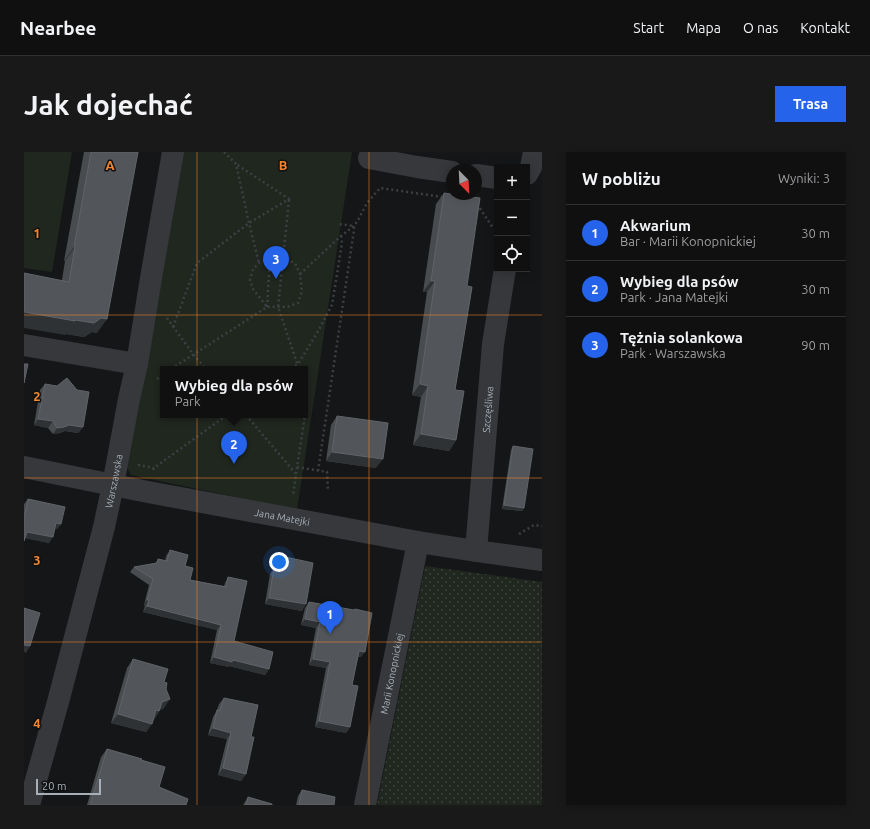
<!DOCTYPE html>
<html lang="pl">
<head>
<meta charset="utf-8">
<style>
  :root { --surface:#101011; --page:#19191a; --text:#f1f3f6; --muted:#9c9d9f; --line:#303031; --accent:#2563eb }
  body { margin:0; font-family:Ubuntu,sans-serif; background:var(--page); color:var(--text) }
  .controls { position:absolute; right:12px; top:12px; display:grid; overflow:hidden; border-radius:0px; box-shadow:0 2px 10px #0003 }
  .controls button { width:36px; height:36px; display:grid; place-items:center; padding:0; border:0; border-bottom:1px solid var(--line); background:var(--surface); color:var(--text); font:20px sans-serif }
  .compass { position:absolute; left:422px; top:12px; width:36px; height:36px; border-radius:50%; background:var(--surface); box-shadow:0 2px 10px #0003; rotate:156deg }
  .scale { position:absolute; left:12px; bottom:10px; width:65px; box-sizing:border-box; padding-left:4px; border:2px solid #a7b0b8; border-top:0; font-size:11px; line-height:14px; white-space:nowrap; color:#a7b0b8; -webkit-text-stroke:3px #101112; paint-order:stroke }
  .you { position:absolute; left:255px; top:410px; width:14px; height:14px; margin:-10px; border:3px solid #fff; border-radius:50%; background:#1a73e8; box-shadow:0 0 0 6px #1a73e833 }
  .badge { display:grid; place-items:center; width:26px; height:26px; border-radius:50%; background:var(--accent); color:#fff; font-size:13px; font-weight:700 }
  .pin { position:absolute; translate:-50% -33px; filter:drop-shadow(0 1px 2px #0008) }
  .pin::after { content:''; position:absolute; top:21px; width:14px; height:12px; background:inherit; clip-path:polygon(0 0,100% 0,50% 100%) }
  .popup { position:absolute; left:136px; top:214px; width:148px; height:52px; box-sizing:border-box; display:grid; place-content:center; border-radius:0px; background:var(--surface); filter:drop-shadow(0 1px 3px #0005); font-size:13px; white-space:nowrap; color:var(--muted) }
  .popup b { font-size:15px; color:var(--text) }
  .popup::after { content:''; position:absolute; left:50%; top:100%; margin-left:-8px; border:8px solid transparent; border-top-color:var(--surface) }
  .list { margin:0; padding:0; list-style:none }
  h2 { display:flex; justify-content:space-between; align-items:center; height:52px; margin:0; padding:0 16px; font-size:17px }
  h2 small { font-size:13px; font-weight:400; color:var(--muted) }
  .list li { display:grid; grid-template-columns:26px 1fr auto; gap:12px; align-items:center; box-sizing:border-box; height:56px; padding:0 16px; border-top:1px solid var(--line) }
  .list b { display:block; font-size:15px; white-space:nowrap }
  .list p { margin:0; font-size:13px; white-space:nowrap; color:var(--muted) }
  .list em { font-size:13px; font-style:normal; color:var(--muted) }
  .icon { flex:none; width:22px; height:22px; fill:none; stroke:currentColor; stroke-width:2; stroke-linecap:round; stroke-linejoin:round }
  .map { position:relative; flex:none; width:518px; height:653px; overflow:hidden; border-radius:0px }
  header { display:flex; align-items:center; gap:24px; box-sizing:border-box; height:56px; padding:0 20px; background:var(--surface); border-bottom:1px solid var(--line) }
  header strong { font-size:19px }
  nav { display:flex; gap:22px; margin-inline-start:auto; font-size:14px }
  .intro { display:flex; align-items:center; justify-content:space-between; box-sizing:border-box; height:96px; padding:0 24px }
  h1 { margin:0; font-size:28px }
  .button { padding:10px 18px; border-radius:0px; background:var(--accent); color:#fff; font-size:14px; font-weight:700 }
  main { display:flex; gap:24px; padding:0 24px }
  aside { flex:1; background:var(--surface); border-radius:0px; box-shadow:0 2px 10px #0003 }
  .map>svg:first-child { display:block }
  .grass { fill:url(#grass-dots) }
  .park { fill:#20271f; fill-rule:evenodd }
  .lines { fill:none; stroke-linecap:round; stroke-linejoin:round }
  .path { stroke:#3c4043; stroke-width:2.5; stroke-dasharray:2 3; stroke-linecap:butt }
  .minor { stroke:#36383c; stroke-width:22 }
  .wall { fill:#484c4f }
  .shaded-wall { fill:#2f3234 }
  .building { fill:#52565a; stroke:#606469 }
  .grid { fill:none; stroke:#f6872e; stroke-width:1; stroke-opacity:0.55 }
  .labels { text-anchor:middle; stroke-width:3; stroke-linejoin:round; paint-order:stroke }
  .street-label { font-size:10px; fill:#a7b0b8; stroke:#101112 }
  .grid-label { font-size:13px; text-anchor:middle; font-weight:bold; fill:#f6872e; stroke:#101112; stroke-width:3; stroke-linejoin:round; paint-order:stroke }
</style>
</head>
<body>
<header>
<strong>Nearbee</strong>
<nav><a>Start</a><a>Mapa</a><a>O nas</a><a>Kontakt</a></nav>
</header>
<div class="intro"><h1>Jak dojechać</h1><a class="button">Trasa</a></div>
<main>
<div class="map">
<svg width="518" height="653" viewBox="0 0 518 653">
  <defs>
    <pattern id="grass-dots" width="8" height="8" patternUnits="userSpaceOnUse"><rect width="8" height="8" fill="#20271f"/><path d="M2 2h.1M6 6h.1" fill="none" stroke="#3e443d" stroke-width="1.8" stroke-linecap="round"/></pattern>
  </defs>
  <rect width="100%" height="100%" fill="#151617"/>
  <path class="grass" d="M 401,414 L 518,430 L 518,653 L 353,653 Z"/>
  <g class="park">
    <path d="M 0,0 L 48,0 L 28,120 L 0,116 Z"/>
    <path d="M 155,0 L 328,0 L 273,358 L 107,323 L 103,316 ZM 139,217 L 281,217 L 281,263 L 139,263 Z"/>
  </g>
  <g class="lines">
    <g class="path">
      <path d="M 200,0 L 212,12 L 225,71 L 235,111"/>
      <path d="M 265,48 L 254,155 L 275,217"/>
      <path d="M 453,52 L 469,76 L 473,77"/>
      <path d="M 276,122 L 317,84 L 330,74 L 334,68 L 343,51 L 356,36 L 419,45"/>
      <path d="M 243,155 L 246,106"/>
      <path d="M 143,166 L 169,202 L 182,217"/>
      <path d="M 149,175 L 173,111 L 225,71 L 265,47 L 212,12"/>
      <path d="M 147,217 L 243,155 L 263,155 L 274,151 L 278,139 L 276,122 L 271,111 L 259,106 L 247,105 L 235,111 L 229,117 L 226,128 L 229,137 L 243,155"/>
      <path d="M 267,217 L 274,212 L 293,181 L 308,153 L 318,91 L 317,84"/>
      <path d="M 133,227 L 139,222"/>
      <path d="M 281,242 L 283,249 L 281,261"/>
      <path d="M 222,263 L 272,322 L 269,344"/>
      <path d="M 115,312 L 115,313 L 130,316"/>
      <path d="M 273,315 L 303,320 L 304,339"/>
      <path d="M 129,318 L 130,316 L 203,263"/>
      <path d="M 294,319 L 330,78 L 330,74 L 314,72"/>
      <path d="M 272,322 L 281,263"/>
      <path d="M 495,382 L 510,373 L 518,374"/>
    </g>
    <g class="minor">
      <path d="M 345,6 L 393,15 L 428,20"/>
      <path d="M 503,22 L 507,15 L 510,0"/>
      <path d="M 452,23 L 473,26"/>
      <path d="M 0,193 L 113,212"/>
      <path id="s1" d="M 0,315 L 124,340 L 394,390 L 452,399 L 518,408"/>
      <path id="s2" d="M 452,399 L 469,192 L 481,117"/>
      <path id="s3" d="M 5,653 L 34,550 L 80,375 L 89,333 L 105,247 L 113,212 L 128,120 L 149,0"/>
      <path id="s4" d="M 341,653 L 394,390"/>
    </g>
  </g>
  <g class="wall">
    <path d="M 60,0 L 114,0 L 73,181 L 68,180 L 60,185 L 42,182 L 41,183 L 38,128 L 41,109 L 40,109 Z"/>
    <path d="M 420,41 L 443,134 L 431,238 L 432,288 L 425,299 L 389,293 L 397,245 L 388,243 L 403,140 L 399,140 L 412,52 Z"/>
    <path d="M 21,232 L 59,275 L 54,281 L 41,279 L 36,281 L 29,282 L 24,276 L 10,273 L 16,238 Z"/>
    <path d="M 313,264 L 352,316 L 302,309 L 307,273 Z"/>
    <path d="M 489,294 L 500,356 L 498,359 L 478,357 L 487,298 Z"/>
    <path d="M 4,347 L 37,372 L 33,377 L 31,377 L 25,391 L 1,386 L 0,389 L 0,352 Z"/>
    <path d="M 146,398 L 161,414 L 166,428 L 200,434 L 201,431 L 204,425 L 210,489 L 245,517 L 241,523 L 205,514 L 205,515 L 186,511 L 193,478 L 119,460 L 121,454 L 120,453 L 125,433 L 106,420 L 110,415 L 131,412 L 134,407 L 141,409 L 142,404 Z"/>
    <path d="M 257,404 L 278,459 L 241,452 L 246,422 L 250,416 L 252,417 L 252,411 Z"/>
    <path d="M 285,450 L 330,458 L 331,457 L 337,505 L 334,505 L 328,533 L 326,575 L 322,581 L 291,575 L 302,516 L 285,513 L 292,476 L 277,473 L 281,456 Z"/>
    <path d="M 109,507 L 140,530 L 142,537 L 140,556 L 136,558 L 122,580 L 87,571 L 103,516 Z"/>
    <path d="M 200,546 L 227,585 L 222,622 L 217,629 L 194,623 L 203,587 L 184,583 L 189,565 L 193,558 L 195,552 Z"/>
    <path d="M 83,597 L 117,608 L 135,635 L 162,653 L 63,653 L 77,605 Z"/>
    <path d="M 278,638 L 310,653 L 272,653 L 274,644 Z"/>
    <path d="M 224,645 L 248,653 L 219,653 Z"/>
  </g>
  <g class="shaded-wall">
    <path d="M 50,95 L 51,95 L 41,109 L 40,109 Z"/>
    <path d="M 407,129 L 411,129 L 403,140 L 399,140 Z"/>
    <path d="M 0,160 L 51,168 L 77,166 L 83,167 L 73,181 L 68,180 L 60,185 L 42,182 L 41,183 L 0,176 Z"/>
    <path d="M 396,232 L 404,234 L 397,245 L 388,243 Z"/>
    <path d="M 14,267 L 29,269 L 24,276 L 10,273 Z"/>
    <path d="M 45,273 L 59,275 L 54,281 L 41,279 L 36,281 L 29,282 L 33,276 Z"/>
    <path d="M 397,282 L 432,288 L 425,299 L 389,293 Z"/>
    <path d="M 308,300 L 359,307 L 352,316 L 302,309 Z"/>
    <path d="M 480,353 L 500,356 L 498,359 L 478,357 Z"/>
    <path d="M 32,371 L 37,372 L 33,377 L 28,377 Z"/>
    <path d="M 3,380 L 29,385 L 25,391 L 0,386 Z"/>
    <path d="M 245,446 L 282,452 L 278,459 L 241,452 Z"/>
    <path d="M 123,448 L 125,448 L 121,454 L 120,453 Z"/>
    <path d="M 123,454 L 197,473 L 193,478 L 119,460 Z"/>
    <path d="M 281,467 L 296,470 L 292,476 L 277,473 Z"/>
    <path d="M 0,493 L 6,494 L 2,501 L 0,500 Z"/>
    <path d="M 335,499 L 341,500 L 337,505 L 331,504 Z"/>
    <path d="M 190,505 L 209,508 L 245,517 L 241,523 L 205,514 L 205,515 L 186,511 Z"/>
    <path d="M 289,507 L 306,510 L 302,516 L 285,513 Z"/>
    <path d="M 146,547 L 140,556 L 134,558 L 135,559 L 129,568 L 126,567 L 138,550 Z"/>
    <path d="M 94,562 L 128,572 L 122,580 L 87,571 Z"/>
    <path d="M 295,569 L 326,575 L 322,581 L 291,575 Z"/>
    <path d="M 189,576 L 207,581 L 203,587 L 184,583 Z"/>
    <path d="M 199,616 L 222,622 L 217,629 L 194,623 Z"/>
  </g>
  <g class="building">
    <path d="M 67,0 L 114,0 L 83,167 L 77,166 L 70,171 L 51,168 L 51,169 L 0,160 L 0,121 L 45,130 L 51,95 L 50,95 Z"/>
    <path d="M 420,41 L 456,46 L 443,134 L 448,135 L 431,238 L 440,239 L 432,288 L 397,282 L 404,234 L 396,232 L 411,129 L 407,129 Z"/>
    <path d="M 0,212 L 4,212 L 0,231 Z"/>
    <path d="M 43,226 L 53,238 L 65,240 L 59,275 L 45,273 L 40,275 L 33,276 L 29,269 L 14,267 L 21,232 L 33,234 Z"/>
    <path d="M 313,264 L 364,271 L 359,307 L 308,300 Z"/>
    <path d="M 489,294 L 509,297 L 500,356 L 480,353 Z"/>
    <path d="M 4,347 L 41,355 L 37,372 L 32,371 L 29,385 L 3,380 L 0,389 L 0,362 L 1,362 Z"/>
    <path d="M 146,398 L 164,403 L 161,414 L 169,416 L 166,428 L 202,435 L 204,425 L 223,429 L 210,489 L 249,500 L 245,517 L 209,508 L 208,510 L 190,505 L 197,473 L 123,454 L 125,448 L 123,448 L 129,427 L 110,415 L 133,411 L 134,407 L 143,409 Z"/>
    <path d="M 257,404 L 289,411 L 282,452 L 245,446 L 250,416 L 255,417 Z"/>
    <path d="M 285,450 L 330,458 L 331,457 L 348,461 L 341,500 L 335,499 L 328,533 L 334,534 L 326,575 L 295,569 L 306,510 L 289,507 L 296,470 L 281,467 Z"/>
    <path d="M 0,456 L 16,461 L 6,494 L 0,493 Z"/>
    <path d="M 109,507 L 144,517 L 140,530 L 143,531 L 142,537 L 146,547 L 138,550 L 135,559 L 132,558 L 128,572 L 94,562 Z"/>
    <path d="M 200,546 L 234,553 L 227,585 L 230,585 L 222,622 L 199,616 L 207,581 L 189,576 L 193,558 L 196,558 Z"/>
    <path d="M 83,597 L 118,607 L 117,608 L 141,615 L 135,635 L 164,647 L 162,653 L 66,653 Z"/>
    <path d="M 278,638 L 311,645 L 310,653 L 275,653 Z"/>
    <path d="M 224,645 L 248,652 L 248,653 L 222,653 Z"/>
  </g>
  <path class="grid" d="M 173,0 L 173,653M 345,0 L 345,653M 0,163 L 518,163M 0,326 L 518,326M 0,490 L 518,490"/>
  <g class="labels">
    <g class="street-label">
      <text dy="4" stroke="none"><textPath href="#s2" startOffset="142">Szczęśliwa</textPath></text>
      <text dy="4" stroke="none"><textPath href="#s3" startOffset="335">Warszawska</textPath></text>
      <text dy="4" stroke="none"><textPath href="#s1" startOffset="263">Jana Matejki</textPath></text>
      <text dy="4" stroke="none"><textPath href="#s4" startOffset="134">Marii Konopnickiej</textPath></text>
    </g>
  </g>
  <g class="grid-label">
    <text x="86" y="18">A</text>
    <text x="259" y="18">B</text>
    <text x="13" y="86">1</text>
    <text x="13" y="249">2</text>
    <text x="13" y="413">3</text>
    <text x="13" y="576">4</text>
  </g>
</svg>
<div class="controls">
<button>+</button>
<button>−</button>
<button><svg class="icon" aria-label="locate" viewBox="0 0 24 24"><circle cx="12" cy="12" r="6"/><path d="M12 2v4M12 18v4M2 12h4M18 12h4"/></svg></button>
</div>
<svg class="compass" viewBox="-18 -18 36 36"><path d="M0-13l5 13h-10z" fill="#e53935"/><path d="M0 13l5-13h-10z" fill="#9c9d9f"/></svg>
<div class="scale">20 m</div>
<div class="you"></div>
<div class="pin badge" style="left:306px;top:482px">1</div>
<div class="pin badge" style="left:210px;top:312px">2</div>
<div class="popup"><b>Wybieg dla psów</b>Park</div>
<div class="pin badge" style="left:252px;top:127px">3</div>
</div>
<aside>
<h2>W pobliżu<small>Wyniki: 3</small></h2>
<ul class="list">
<li><span class="badge">1</span><div><b>Akwarium</b><p>Bar · Marii Konopnickiej</p></div><em>30 m</em></li>
<li><span class="badge">2</span><div><b>Wybieg dla psów</b><p>Park · Jana Matejki</p></div><em>30 m</em></li>
<li><span class="badge">3</span><div><b>Tężnia solankowa</b><p>Park · Warszawska</p></div><em>90 m</em></li>
</ul>
</aside>
</main>
</body>
</html>
